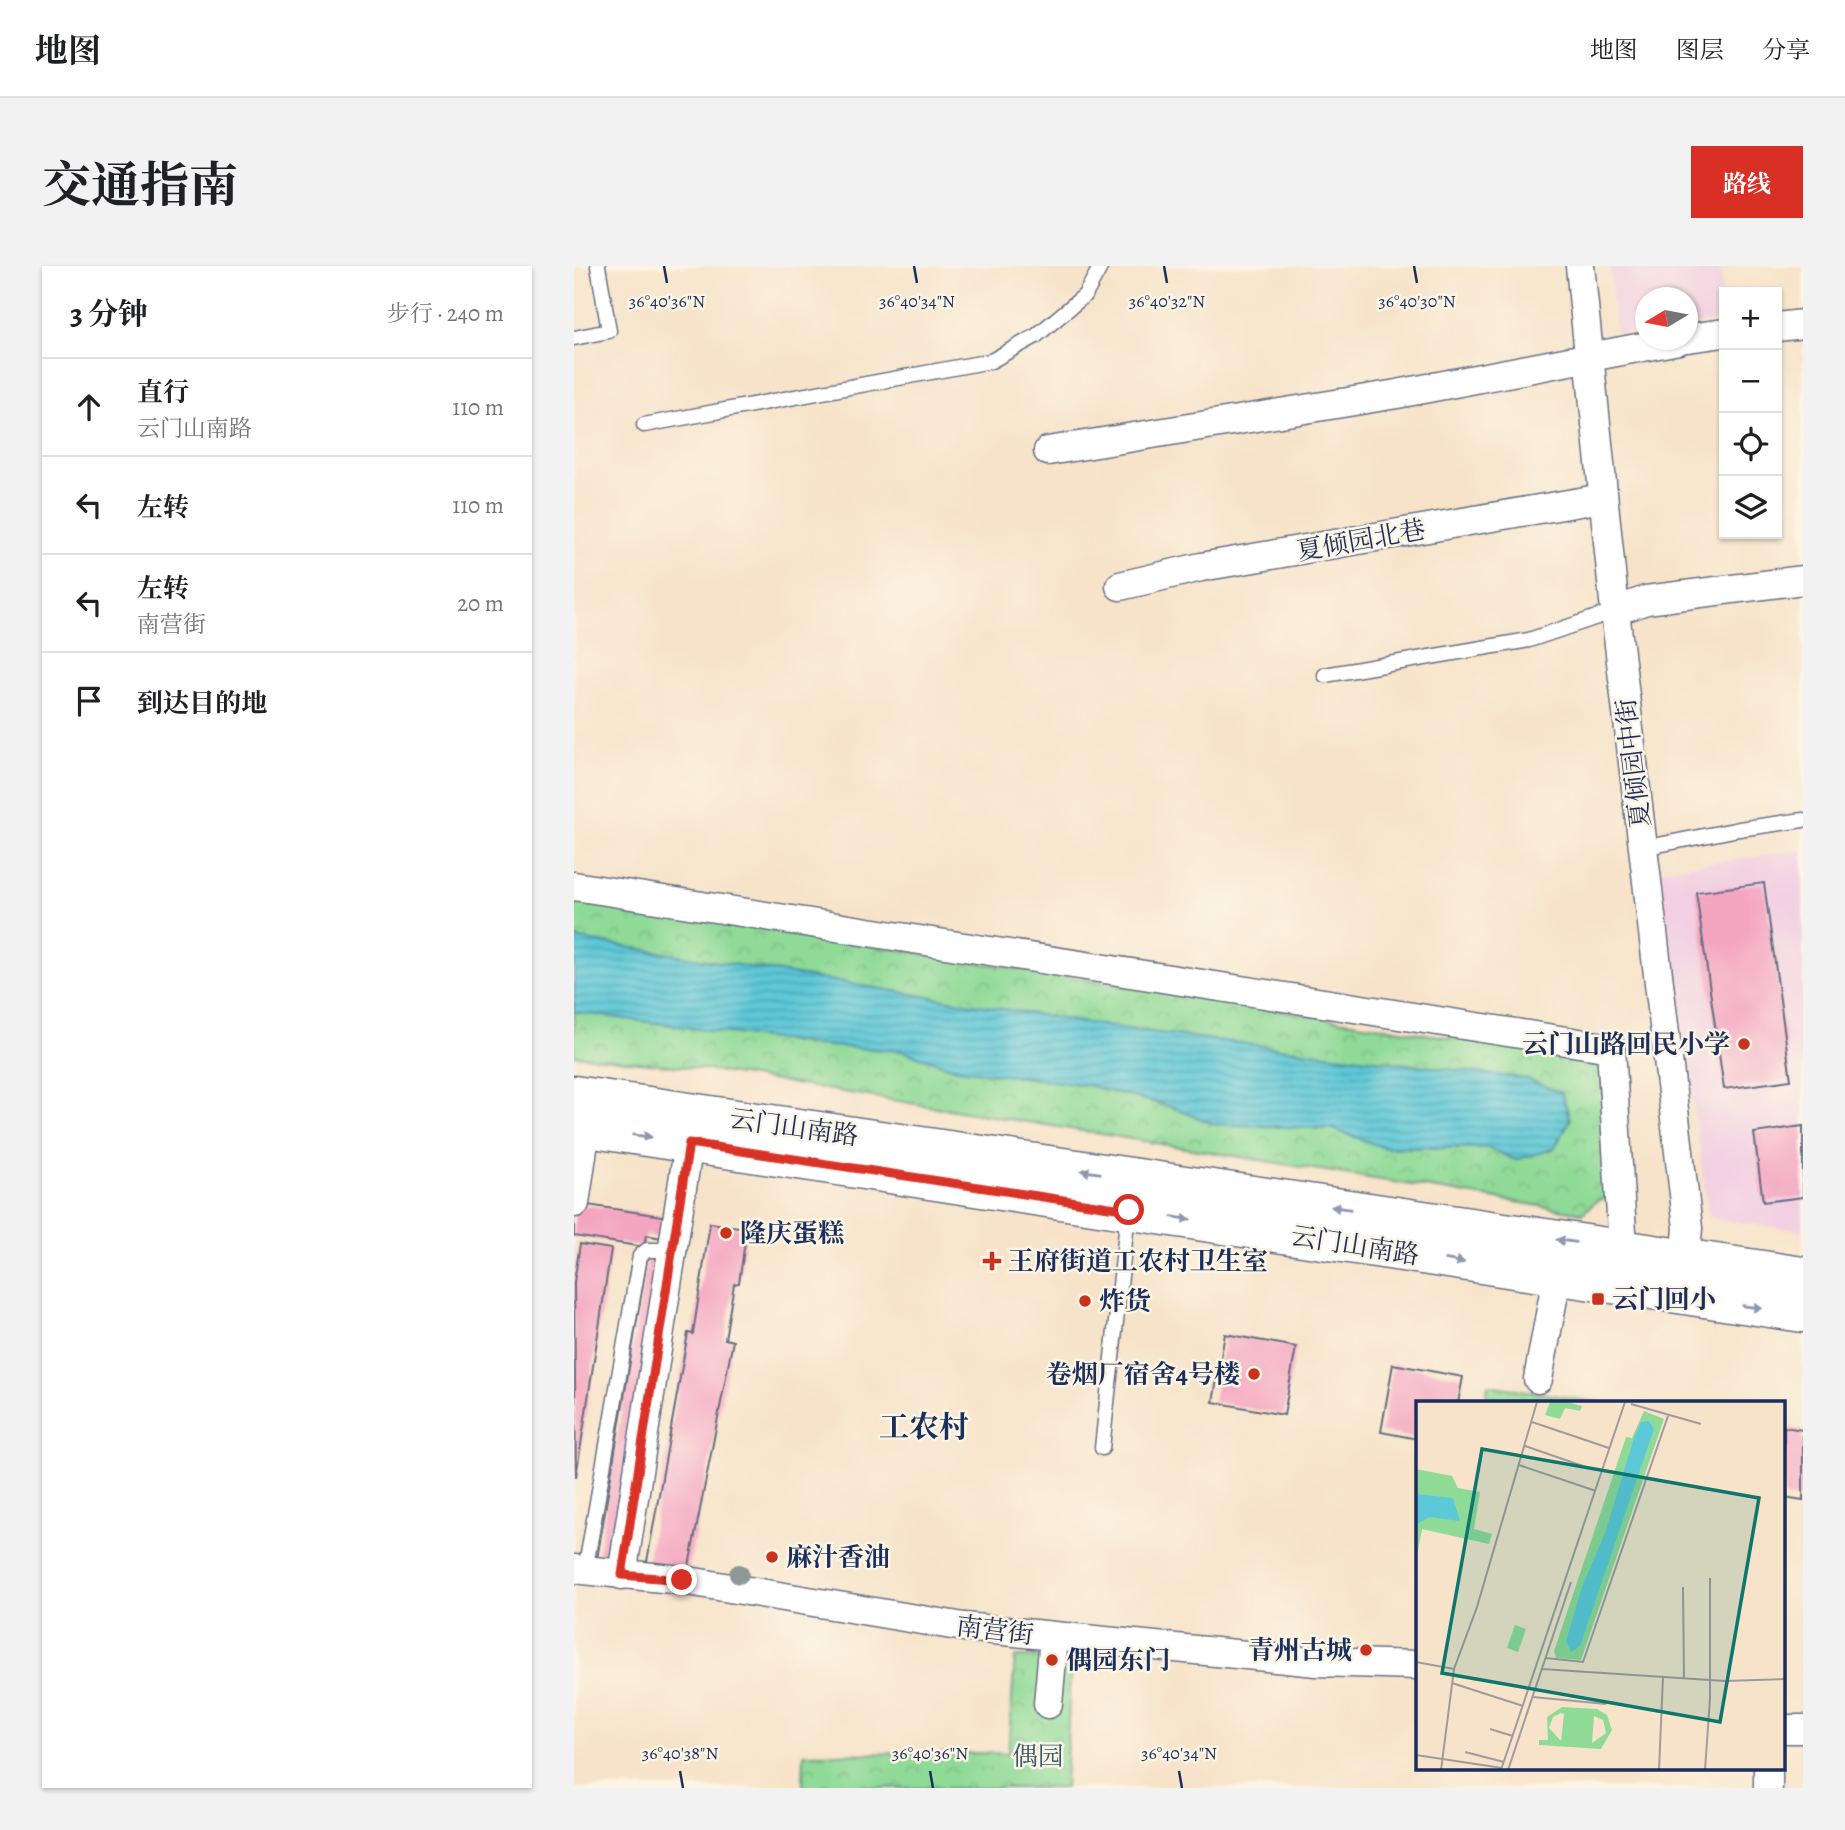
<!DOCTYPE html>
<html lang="zh">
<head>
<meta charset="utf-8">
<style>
  :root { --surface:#fff; --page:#f2f2f2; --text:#202124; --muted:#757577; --line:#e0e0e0; --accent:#d93025 }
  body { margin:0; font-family:Alegreya,"Noto Serif SC",serif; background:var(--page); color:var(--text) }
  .controls { position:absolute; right:21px; top:21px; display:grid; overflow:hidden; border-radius:0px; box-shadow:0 2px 5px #0004 }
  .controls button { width:63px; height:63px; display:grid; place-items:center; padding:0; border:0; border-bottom:2px solid var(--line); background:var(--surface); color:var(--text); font:35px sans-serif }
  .compass { position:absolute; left:1061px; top:21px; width:63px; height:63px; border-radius:50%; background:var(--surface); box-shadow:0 2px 5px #0004; rotate:260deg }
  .stop { position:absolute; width:21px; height:21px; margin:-16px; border:5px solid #d93025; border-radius:50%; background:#fff }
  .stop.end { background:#d93025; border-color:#fff; box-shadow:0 2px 7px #0008 }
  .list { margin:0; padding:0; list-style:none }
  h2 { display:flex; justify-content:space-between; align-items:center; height:91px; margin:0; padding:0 28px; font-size:30px }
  h2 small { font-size:23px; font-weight:400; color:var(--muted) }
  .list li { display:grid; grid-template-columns:46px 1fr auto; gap:21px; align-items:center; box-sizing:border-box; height:98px; padding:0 28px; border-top:2px solid var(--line) }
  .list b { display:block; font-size:26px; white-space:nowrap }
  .list p { margin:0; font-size:23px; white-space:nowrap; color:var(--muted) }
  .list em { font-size:23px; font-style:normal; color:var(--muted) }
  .icon { flex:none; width:38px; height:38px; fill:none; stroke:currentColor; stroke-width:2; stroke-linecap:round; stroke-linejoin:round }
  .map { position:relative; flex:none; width:1229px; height:1522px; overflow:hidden; border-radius:0px }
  header { display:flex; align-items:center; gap:42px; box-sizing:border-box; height:98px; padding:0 35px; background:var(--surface); border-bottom:2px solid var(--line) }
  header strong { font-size:33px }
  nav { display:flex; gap:38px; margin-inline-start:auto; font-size:24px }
  .intro { display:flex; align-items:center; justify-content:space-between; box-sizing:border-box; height:168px; padding:0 42px }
  h1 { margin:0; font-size:49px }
  .button { padding:18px 32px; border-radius:0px; background:var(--accent); color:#fff; font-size:24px; font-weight:700 }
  main { display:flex; gap:42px; padding:0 42px }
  aside { flex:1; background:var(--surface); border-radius:0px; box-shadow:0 2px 5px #0004 }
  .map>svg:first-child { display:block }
  .built { fill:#f2cfe2 }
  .grass { fill:url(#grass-dots); stroke:#55847a; stroke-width:2 }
  .park { fill:url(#park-crowns); stroke:#55847a; stroke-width:2 }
  .water { fill:url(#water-rules); stroke:#3c7c9a; stroke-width:2 }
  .building { fill:#f4a6c1 }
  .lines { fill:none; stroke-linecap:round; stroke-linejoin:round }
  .lane-casing { stroke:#686e83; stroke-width:17 }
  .street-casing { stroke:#686e83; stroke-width:31 }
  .secondary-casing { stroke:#686e83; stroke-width:41 }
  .lane { stroke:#fff; stroke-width:14 }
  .street { stroke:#fff; stroke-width:28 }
  .secondary { stroke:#fff; stroke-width:38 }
  .tree { fill:#8e9896 }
  .oneway { fill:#8d97ae }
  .route { stroke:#d93025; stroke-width:9 }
  .ticks { fill:none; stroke:#1b2f5e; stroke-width:2.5 }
  .poi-dot { fill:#c8321e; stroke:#fcf5e5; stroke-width:2.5 }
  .labels { text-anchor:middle; stroke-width:5; stroke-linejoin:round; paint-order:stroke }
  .street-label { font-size:26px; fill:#1b2f5e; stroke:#fcf5e5 }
  .poi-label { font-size:26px; font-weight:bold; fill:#1b2f5e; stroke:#fcf5e5; text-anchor:start }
  .park-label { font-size:26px; fill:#385a6c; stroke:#fcf5e5 }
  .quarter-label { font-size:30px; font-weight:bold; fill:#1b2f5e; stroke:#fcf5e5 }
  .inset-road { fill:none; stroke:#9f9b9e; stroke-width:2 }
  .view { fill:#0f766e; fill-opacity:0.15; stroke:#0f766e; stroke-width:3.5 }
  .inset-edge { fill:none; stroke:#1b2f5e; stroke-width:3.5 }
  .ticks-label { font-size:18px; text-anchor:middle; fill:#1b2f5e; stroke:#fcf5e5; stroke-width:5; stroke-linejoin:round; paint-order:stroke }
</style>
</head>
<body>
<header>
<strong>地图</strong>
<nav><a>地图</a><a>图层</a><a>分享</a></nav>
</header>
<div class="intro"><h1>交通指南</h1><a class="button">路线</a></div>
<main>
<aside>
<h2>3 分钟<small>步行 · 240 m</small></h2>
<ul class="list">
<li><svg class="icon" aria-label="ahead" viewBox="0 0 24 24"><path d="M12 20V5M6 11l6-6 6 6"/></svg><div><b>直行</b><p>云门山南路</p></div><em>110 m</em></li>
<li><svg class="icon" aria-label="left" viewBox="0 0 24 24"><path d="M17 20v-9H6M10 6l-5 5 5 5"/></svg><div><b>左转</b></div><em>110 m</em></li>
<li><svg class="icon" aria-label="left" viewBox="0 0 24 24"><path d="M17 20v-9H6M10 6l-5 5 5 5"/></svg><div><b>左转</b><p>南营街</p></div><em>20 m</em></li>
<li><svg class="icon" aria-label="arrive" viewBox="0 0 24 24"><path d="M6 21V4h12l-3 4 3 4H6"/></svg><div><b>到达目的地</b></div></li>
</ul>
</aside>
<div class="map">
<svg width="1229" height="1522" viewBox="0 0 1229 1522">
  <defs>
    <pattern id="grass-dots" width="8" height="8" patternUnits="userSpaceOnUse" patternTransform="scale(1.75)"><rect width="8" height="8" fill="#8fda97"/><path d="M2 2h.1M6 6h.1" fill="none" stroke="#7bbb85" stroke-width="1.8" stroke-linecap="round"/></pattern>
    <pattern id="park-crowns" width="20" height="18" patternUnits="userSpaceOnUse" patternTransform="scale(1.75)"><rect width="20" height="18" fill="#8fda97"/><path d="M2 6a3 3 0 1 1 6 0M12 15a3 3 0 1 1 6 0" fill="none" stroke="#7bbb85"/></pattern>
    <pattern id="water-rules" width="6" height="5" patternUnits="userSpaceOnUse" patternTransform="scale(1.75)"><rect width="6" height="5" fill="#5dc8d7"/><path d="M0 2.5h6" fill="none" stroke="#4ca3b2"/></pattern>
  </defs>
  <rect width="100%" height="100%" fill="#fcf5e5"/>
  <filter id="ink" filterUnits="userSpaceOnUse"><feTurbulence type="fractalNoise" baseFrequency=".0143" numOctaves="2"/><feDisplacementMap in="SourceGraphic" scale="14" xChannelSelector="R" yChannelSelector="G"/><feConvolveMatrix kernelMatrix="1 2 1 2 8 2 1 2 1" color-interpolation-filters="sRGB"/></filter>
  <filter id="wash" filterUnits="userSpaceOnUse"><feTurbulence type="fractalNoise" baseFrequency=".00686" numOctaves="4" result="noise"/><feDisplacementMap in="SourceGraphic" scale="28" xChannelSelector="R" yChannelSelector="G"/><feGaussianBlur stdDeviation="1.57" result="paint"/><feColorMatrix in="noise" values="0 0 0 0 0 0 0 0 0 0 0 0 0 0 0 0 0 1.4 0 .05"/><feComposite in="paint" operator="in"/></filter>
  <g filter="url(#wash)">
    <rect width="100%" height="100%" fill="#f7e3c9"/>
    <g class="built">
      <path d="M 1036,0 L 1146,0 L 1150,54 L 1114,59 L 1114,32 L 1072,32 L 1071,64 L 1042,68 Z"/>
      <path d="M 1229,584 L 1229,965 L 1135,952 L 1086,604 Z"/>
    </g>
    <path class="grass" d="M 914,1119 L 1030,1137 L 912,1137 Z"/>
    <g class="park">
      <path d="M 0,632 L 1027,796 L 1043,931 L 1024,934 L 1009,947 L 129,803 L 0,789 Z"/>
      <path d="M 441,1391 L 497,1392 L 491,1522 L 229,1522 L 230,1488 L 434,1487 Z"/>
    </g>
    <path class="water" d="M 0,672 L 538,761 L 953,813 L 988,827 L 996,854 L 980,883 L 941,894 L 914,882 L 811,882 L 759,863 L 639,858 L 598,841 L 512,819 L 384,803 L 328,785 L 242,779 L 0,746 Z"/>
    <g id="blocks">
      <g class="building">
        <path d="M 1190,617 L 1217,814 L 1150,823 L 1122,626 Z"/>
        <path d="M 1229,860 L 1229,931 L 1189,936 L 1180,867 Z"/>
        <path d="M 0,937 L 101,952 L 98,974 L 72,969 L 70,981 L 0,970 Z"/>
        <path d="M 136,957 L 173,962 L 165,1017 L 160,1018 L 151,1073 L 159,1075 L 114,1305 L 72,1301 L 114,1067 L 119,1068 Z"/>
        <path d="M 6,978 L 37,983 L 2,1211 L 0,1016 Z"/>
        <path d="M 74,988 L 90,990 L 40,1296 L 23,1293 Z"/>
        <path d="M 651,1068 L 722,1081 L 710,1149 L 639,1136 Z"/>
        <path d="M 819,1098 L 889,1111 L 884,1137 L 844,1137 L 844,1173 L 807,1166 Z"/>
        <path d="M 1210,1161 L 1229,1164 L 1229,1234 L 1210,1231 Z"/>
      </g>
    </g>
  </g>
  <g filter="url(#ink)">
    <use href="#blocks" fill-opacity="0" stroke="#686e83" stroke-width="2"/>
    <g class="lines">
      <g class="lane-casing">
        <g id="lane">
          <path d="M 0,72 L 35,65 L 24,0"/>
          <path d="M 70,159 L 417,95 L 462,70 L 511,29 L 527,0"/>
          <path d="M 751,409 L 955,374 L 1041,345"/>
          <path d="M 1069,582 L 1165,563 L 1229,554"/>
          <path d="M 528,1182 L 554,947"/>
          <path d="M 11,1305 L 66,990 L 73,984 L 93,984 L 101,981"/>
        </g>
      </g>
      <g class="street-casing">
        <g id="street">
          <path d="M 1006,0 L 1041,345 L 1114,962 L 1111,994"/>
          <path d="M 1203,61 L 1229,58"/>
          <path d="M 1114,72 L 1150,67"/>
          <path d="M 474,185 L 823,128 L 1105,74"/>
          <path d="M 546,320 L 627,301 L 1029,232"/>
          <path d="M 1041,345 L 1072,334 L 1229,314"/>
          <path d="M 0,620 L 1037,782 L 1049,983"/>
          <path d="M 1,937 L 12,862"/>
          <path d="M 964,1113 L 983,1011"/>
          <path d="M 0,1303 L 108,1314 L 390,1361 L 742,1396 L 844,1399"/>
          <path d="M 48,1309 L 115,877"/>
          <path d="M 474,1438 L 480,1371"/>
          <path d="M 1210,1463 L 1229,1463"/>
          <path d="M 1194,1503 L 1194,1522"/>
        </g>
      </g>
      <g class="secondary-casing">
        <g id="secondary">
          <path d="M 0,829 L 1229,1010"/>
          <path d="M 0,860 L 1229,1047"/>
        </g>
      </g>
      <use href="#lane" class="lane"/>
      <use href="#street" class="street"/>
      <use href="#secondary" class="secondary"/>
    </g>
    <circle class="tree" cx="165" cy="1308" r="10"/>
    <defs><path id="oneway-solid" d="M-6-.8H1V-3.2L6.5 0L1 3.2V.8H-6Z" transform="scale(1.75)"/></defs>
    <g class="oneway">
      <use href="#oneway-solid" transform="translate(68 870) rotate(8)"/>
      <use href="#oneway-solid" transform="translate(517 906) rotate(-172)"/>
      <use href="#oneway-solid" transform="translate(767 942) rotate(-172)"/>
      <use href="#oneway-solid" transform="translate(607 952) rotate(9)"/>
      <use href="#oneway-solid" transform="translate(992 975) rotate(-172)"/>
      <use href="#oneway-solid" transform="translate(881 995) rotate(9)"/>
      <use href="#oneway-solid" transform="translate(1178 1041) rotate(8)"/>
    </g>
  </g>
  <g class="lines" filter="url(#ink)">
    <path class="route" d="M 108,1314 L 48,1309 L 115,877 L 555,944"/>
  </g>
  <path class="ticks" d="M 90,0 L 93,17M 340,0 L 343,17M 590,0 L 593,17M 840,0 L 843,17M 106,1505 L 109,1522M 356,1505 L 359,1522M 605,1505 L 608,1522"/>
  <g class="poi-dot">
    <circle cx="1170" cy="778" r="7"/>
    <circle cx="152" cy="967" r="7"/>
    <path d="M414.5 984.5h7v7h7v7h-7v7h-7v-7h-7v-7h7z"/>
    <rect x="1017" y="1026" width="14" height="14" rx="3.5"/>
    <circle cx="511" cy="1035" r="7"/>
    <circle cx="680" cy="1108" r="7"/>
    <circle cx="198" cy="1291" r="7"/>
    <circle cx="792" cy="1384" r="7"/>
    <circle cx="478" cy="1394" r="7"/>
  </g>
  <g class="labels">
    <g class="street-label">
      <text transform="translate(787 274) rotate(-10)" y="9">夏倾园北巷</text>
      <text transform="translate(1059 497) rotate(-97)" y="9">夏倾园中街</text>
      <text transform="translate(220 861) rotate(8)" y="9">云门山南路</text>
      <text transform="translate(781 979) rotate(9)" y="9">云门山南路</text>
      <text transform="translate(421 1364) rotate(7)" y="9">南营街</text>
    </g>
    <g class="poi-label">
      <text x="1156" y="787" text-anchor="end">云门山路回民小学</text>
      <text x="166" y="976">隆庆蛋糕</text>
      <text x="434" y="1004">王府街道工农村卫生室</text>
      <text x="1038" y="1042">云门回小</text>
      <text x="525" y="1044">炸货</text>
      <text x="666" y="1117" text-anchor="end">卷烟厂宿舍4号楼</text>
      <text x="212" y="1300">麻汁香油</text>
      <text x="778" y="1393" text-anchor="end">青州古城</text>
      <text x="492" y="1403">偶园东门</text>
    </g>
    <g class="park-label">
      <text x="464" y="1499">偶园</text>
    </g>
    <g class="quarter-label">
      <text x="350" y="1171">工农村</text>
    </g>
  </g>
  <g transform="translate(842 1135)">
    <rect width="369" height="369" fill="#f7e3c9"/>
    <path d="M 99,224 L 110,228 L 102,251 L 91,247 Z" fill="#8fda97"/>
    <path d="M 134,1 L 150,1 L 166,5 L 164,10 L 149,7 L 144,18 L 129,14 Z" fill="#8fda97"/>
    <path d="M 228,10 L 248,18 L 165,259 L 140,257 L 138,250 L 210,36 L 216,37 ZM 0,68 L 36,75 L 42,87 L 64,91 L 58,128 L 76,133 L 73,143 L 6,128 L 0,160 Z" fill="#8fda97"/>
    <path d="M 146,306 L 181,308 L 191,314 L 196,329 L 185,348 L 123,344 L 123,339 L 132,339 L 131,316 ZM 145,312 L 148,313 L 145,340 L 133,327 L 137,316 ZM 178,315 L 187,319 L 190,332 L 176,342 Z" fill="#8fda97" fill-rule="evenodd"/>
    <path d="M 233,20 L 238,28 L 164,245 L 155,251 L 150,240 L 166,186 L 189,132 L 218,37 L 225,21 ZM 0,93 L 37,97 L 44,120 L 13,116 L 0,124 Z" fill="#5dc8d7"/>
    <path class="inset-road" d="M 215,3 L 285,23M 116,21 L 193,47M 109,45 L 167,65M 103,64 L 180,90M 267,186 L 268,277M 130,257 L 167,261 L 252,15M 0,261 L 38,268M 126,268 L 309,280 L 370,278M 36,282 L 107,305M 117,296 L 190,303M 74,328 L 97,335M 49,351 L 88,361M 0,354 L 86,367M 25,369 L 38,268 L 61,206 L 121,1M 85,369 L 209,1M 92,369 L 155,181M 243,369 L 247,276M 289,369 L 294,297 L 294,177"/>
    <path class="view" d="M 66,48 L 343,97 L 304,321 L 26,272 Z"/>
    <rect width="369" height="369" class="inset-edge"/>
  </g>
  <g class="ticks-label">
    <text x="93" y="41">36°40'36"N</text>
    <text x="343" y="41">36°40'34"N</text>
    <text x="593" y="41">36°40'32"N</text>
    <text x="843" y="41">36°40'30"N</text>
    <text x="106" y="1493">36°40'38"N</text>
    <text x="356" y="1493">36°40'36"N</text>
    <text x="605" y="1493">36°40'34"N</text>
  </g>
</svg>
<div class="controls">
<button>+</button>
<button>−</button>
<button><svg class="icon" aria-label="locate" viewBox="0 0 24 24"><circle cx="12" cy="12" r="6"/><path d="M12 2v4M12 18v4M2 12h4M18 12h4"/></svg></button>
<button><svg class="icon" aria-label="layers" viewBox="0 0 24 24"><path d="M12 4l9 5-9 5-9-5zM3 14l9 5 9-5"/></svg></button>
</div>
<svg class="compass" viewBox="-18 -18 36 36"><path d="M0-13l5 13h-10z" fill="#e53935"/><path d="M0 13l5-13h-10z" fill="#757577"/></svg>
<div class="stop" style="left:555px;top:944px"></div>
<div class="stop end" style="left:108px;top:1314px"></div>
</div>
</main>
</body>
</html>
